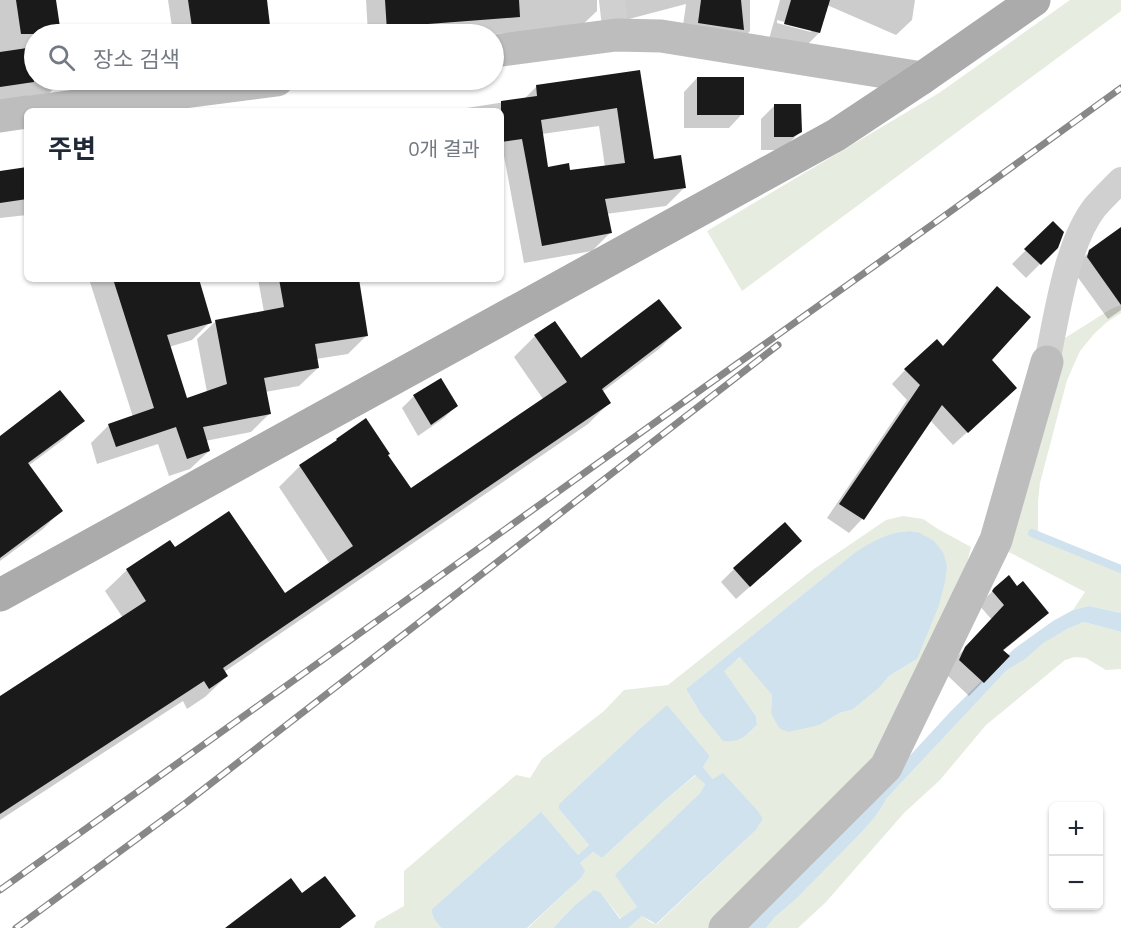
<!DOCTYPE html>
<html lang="ko">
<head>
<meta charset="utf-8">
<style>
  :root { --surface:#fff; --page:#f2f2f3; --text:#1f2937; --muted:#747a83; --line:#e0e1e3 }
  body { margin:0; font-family:"Open Sans","Noto Sans KR",sans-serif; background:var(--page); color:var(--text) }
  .controls { position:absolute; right:18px; bottom:18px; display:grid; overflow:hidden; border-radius:9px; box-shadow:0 2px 4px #0004 }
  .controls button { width:54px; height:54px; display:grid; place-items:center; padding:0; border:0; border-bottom:2px solid var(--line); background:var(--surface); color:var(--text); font:30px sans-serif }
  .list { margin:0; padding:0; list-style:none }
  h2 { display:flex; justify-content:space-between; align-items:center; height:78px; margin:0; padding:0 24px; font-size:26px }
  h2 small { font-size:20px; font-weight:400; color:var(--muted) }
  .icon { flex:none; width:33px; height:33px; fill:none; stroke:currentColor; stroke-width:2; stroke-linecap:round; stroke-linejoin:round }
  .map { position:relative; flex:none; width:1121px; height:928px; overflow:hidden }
  .search { position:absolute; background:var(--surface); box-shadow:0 2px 4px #0004; left:24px; top:24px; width:480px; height:66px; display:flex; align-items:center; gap:15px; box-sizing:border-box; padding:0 21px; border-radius:33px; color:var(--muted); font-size:22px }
  .panel { position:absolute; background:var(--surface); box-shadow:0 2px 4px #0004; left:24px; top:108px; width:480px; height:174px; border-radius:9px }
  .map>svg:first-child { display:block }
  .green { fill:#e6ecdf; fill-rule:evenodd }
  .water { fill:#cfe2ee }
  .shadow { fill:#0003; fill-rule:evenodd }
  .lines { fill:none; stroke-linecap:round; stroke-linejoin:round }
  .stream { stroke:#cfe2ee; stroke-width:8 }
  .building { fill:#1a1a1a; fill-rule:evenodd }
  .street { stroke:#d0d0d0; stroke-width:26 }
  .secondary { stroke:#bdbdbd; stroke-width:33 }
  .primary { stroke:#ababab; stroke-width:33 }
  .rail-casing { stroke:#888; stroke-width:7 }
  .rail { stroke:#fff; stroke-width:4.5; stroke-dasharray:14; stroke-linecap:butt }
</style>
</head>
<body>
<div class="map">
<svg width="1121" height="928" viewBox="0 0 1121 928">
  <rect width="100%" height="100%" fill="#fff"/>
  <g class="green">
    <path d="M 1070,0 L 1121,0 L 1121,11 L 742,291 L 707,231 L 939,93 Z"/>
    <path d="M 1121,305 L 1121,313 L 1107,322 L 1094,334 L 1080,351 L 1067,380 L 1040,483 L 1038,501 L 1038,531 L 1030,530 L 1028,534 L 1121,572 L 1121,613 L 1089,606 L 1073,610 L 1085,592 L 1007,551 L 1065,338 L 1111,309 Z"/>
    <path d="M 903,516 L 923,519 L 938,529 L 971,547 L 967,563 L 876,756 L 713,928 L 628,928 L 642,916 L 652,923 L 657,924 L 756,830 L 763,819 L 723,774 L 714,780 L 703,767 L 710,756 L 667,706 L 635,733 L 559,804 L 559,809 L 589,845 L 578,855 L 541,813 L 535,817 L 431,910 L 434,919 L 441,928 L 374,928 L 376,922 L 404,906 L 404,871 L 516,775 L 530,778 L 542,759 L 604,711 L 624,690 L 668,685 L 814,569 L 886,520 ZM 910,531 C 925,534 934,541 943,552 L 917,659 L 889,676 L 879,688 L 852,710 L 839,713 L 771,714 L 772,695 L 741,657 L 723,670 L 756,716 L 757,725 L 748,734 L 699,711 L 686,689 L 853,554 C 870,543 889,532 910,531 Z"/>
    <path d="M 1084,622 L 1121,632 L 1121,669 L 1106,670 L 1086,658 L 1075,657 L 1065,660 L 986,725 L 940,780 L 904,813 L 826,902 L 798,928 L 766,928 L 775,917 L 797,898 L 860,834 L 876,816 L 887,798 L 1007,670 C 1020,662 1030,653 1041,644 C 1054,634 1069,628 1084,622 Z"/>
    <path d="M 696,775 L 705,784 L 700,793 L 616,875 L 637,907 L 621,919 L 601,893 L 573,907 L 553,928 L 528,928 L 581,878 L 580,863 L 593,852 L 602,858 L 662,803 Z"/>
  </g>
  <g class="water">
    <path d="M 910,531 L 920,533 L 934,541 L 943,552 L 947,566 L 945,582 L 939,605 L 917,659 L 889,676 L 879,688 L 852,710 L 839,713 L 819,725 L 788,732 L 779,728 L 771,713 L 772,695 L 740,657 L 724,671 L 756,716 L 757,725 C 746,736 739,743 723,741 L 699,711 L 686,689 L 853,554 C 871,542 888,532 910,531 Z"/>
    <path d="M 1089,606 L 1121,613 L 1121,632 L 1084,622 L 1067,629 L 1043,643 L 1025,659 L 1007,670 L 887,798 L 876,816 L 860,834 L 797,898 L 775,917 L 766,928 L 744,928 L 881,787 L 951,711 L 1014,649 L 1053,621 L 1073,610 Z"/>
    <path d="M 667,705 L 710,756 L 703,767 L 713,779 L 723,773 L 757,810 L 763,819 L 756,830 L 656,924 L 642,916 L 628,928 L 553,928 L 573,907 L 594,890 L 601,893 L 620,919 L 637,907 L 615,875 L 700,793 L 705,784 L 695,775 L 662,803 L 602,858 L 593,852 L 580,863 L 585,871 L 581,878 L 527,928 L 441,928 L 434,919 L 431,910 L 535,817 L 541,812 L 578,855 L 589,845 L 559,809 L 559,804 L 635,733 Z"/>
  </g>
  <g class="shadow">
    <path d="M 0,0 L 55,0 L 60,34 L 34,34 L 34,80 L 63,80 L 45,97 L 0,104 Z"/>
    <path d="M 168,0 L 265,0 L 270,34 L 173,34 Z"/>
    <path d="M 366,0 L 597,0 L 597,11 L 578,29 L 494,34 L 368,34 Z"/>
    <path d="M 602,0 L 750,0 L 750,31 L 733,49 L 681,40 L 686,4 L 610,24 L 601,4 L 599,3 Z"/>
    <path d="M 780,0 L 915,0 L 912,20 L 896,35 L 827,5 L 819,33 L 803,49 L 769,39 ZM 777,20 L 811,29 L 811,32 L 777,23 Z"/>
    <path d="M 639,72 L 653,161 L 684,188 L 666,206 L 606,214 L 610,233 L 592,251 L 524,263 L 504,156 L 501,157 L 501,111 L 447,111 L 524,99 L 536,87 ZM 599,126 L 605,167 L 569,172 L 547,168 L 542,134 Z"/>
    <path d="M 697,78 L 742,114 L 729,128 L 684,128 L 684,92 Z"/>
    <path d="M 775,105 L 800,132 L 786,146 L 778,150 L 761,150 L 761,119 Z"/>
    <path d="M 27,169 L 27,215 L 0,218 L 0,172 Z"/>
    <path d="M 1053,223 L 1057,247 L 1026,278 L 1012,264 Z"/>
    <path d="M 1121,229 L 1121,310 L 1108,319 L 1074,272 L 1076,265 L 1090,251 Z"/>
    <path d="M 89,279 L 198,279 L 210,322 L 192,340 L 169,347 L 186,399 L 207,392 L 197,339 L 216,321 L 264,312 L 258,279 L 357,279 L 366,336 L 348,354 L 316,359 L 318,368 L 299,386 L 265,392 L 269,414 L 251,432 L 205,441 L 209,451 L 190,469 L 169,476 L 158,444 L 97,464 L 91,443 L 109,425 L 133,417 Z"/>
    <path d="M 680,328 L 659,349 L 602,392 L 609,403 L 588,424 L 224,672 L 227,676 L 205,697 L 187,709 L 183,701 L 0,820 L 0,698 L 123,618 L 105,591 L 127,570 L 169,542 L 174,549 L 285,595 L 330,564 L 279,487 L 300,466 L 331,446 L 337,440 L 366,420 L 386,456 L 411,490 L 543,399 L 514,357 L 535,336 L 580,360 Z"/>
    <path d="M 942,347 L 990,360 L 1002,401 L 953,445 L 930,420 L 862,519 L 849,533 L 827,518 L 907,400 L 892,384 L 905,370 Z"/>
    <path d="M 414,396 L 456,406 L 444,418 L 418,436 L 402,408 Z"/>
    <path d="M 83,420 L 64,439 L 28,466 L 61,511 L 43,529 L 0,561 L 0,437 Z"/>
    <path d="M 786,555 L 736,599 L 721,582 L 734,569 Z"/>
    <path d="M 1017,588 L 1047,613 L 1033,626 L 1003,651 L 1008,656 L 969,696 L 946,674 L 951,663 L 992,620 L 979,605 L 980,603 L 995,589 Z"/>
  </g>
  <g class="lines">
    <path class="stream" d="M 1032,533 L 1121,569"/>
  </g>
  <g class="building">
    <path d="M 16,0 L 56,0 L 61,34 L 21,34 Z"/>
    <path d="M 188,0 L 267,0 L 271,34 L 193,34 Z"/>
    <path d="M 385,0 L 519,0 L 520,17 L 415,25 L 415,29 L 387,31 Z"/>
    <path d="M 701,0 L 741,0 L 744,30 L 698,23 Z"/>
    <path d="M 791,0 L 830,0 L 820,33 L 784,24 Z"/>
    <path d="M 34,47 L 34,82 L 0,87 L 0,52 Z"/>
    <path d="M 640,70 L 654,159 L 681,155 L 686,188 L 605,199 L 612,233 L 542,246 L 522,139 L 501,142 L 501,101 L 537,96 L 536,85 ZM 617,108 L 625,163 L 570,170 L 569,163 L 548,167 L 541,120 Z"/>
    <rect x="697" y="77" width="47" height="38"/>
    <path d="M 774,104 L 801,104 L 802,132 L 793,137 L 774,137 Z"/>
    <path d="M 27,167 L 27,199 L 0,203 L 0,171 Z"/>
    <path d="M 1053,221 L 1064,232 L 1058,248 L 1041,265 L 1024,249 Z"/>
    <path d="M 1121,227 L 1121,305 L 1087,257 L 1089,250 Z"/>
    <path d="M 113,279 L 199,279 L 212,323 L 167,335 L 187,398 L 227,384 L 215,320 L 284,307 L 279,279 L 359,279 L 368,336 L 315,344 L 319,368 L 264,378 L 271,414 L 203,427 L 210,451 L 187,459 L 176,427 L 116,447 L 108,424 L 154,408 Z"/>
    <path d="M 997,286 L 1031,317 L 992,360 L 1017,388 L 968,433 L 942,405 L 864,520 L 839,504 L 920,385 L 904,369 L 937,339 L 943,346 Z"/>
    <path d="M 659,299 L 682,328 L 602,389 L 611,403 L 223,668 L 228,676 L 209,689 L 204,681 L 0,814 L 0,696 L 146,601 L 126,569 L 170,540 L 175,547 L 229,511 L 285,593 L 353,546 L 299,465 L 337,440 L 336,439 L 366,418 L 390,454 L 388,455 L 411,488 L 567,382 L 534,335 L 555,321 L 581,358 Z"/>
    <path d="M 441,378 L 458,406 L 431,425 L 413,395 Z"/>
    <path d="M 60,390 L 85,421 L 28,463 L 63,511 L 0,558 L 0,436 Z"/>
    <path d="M 785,522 L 802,541 L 750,587 L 733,568 Z"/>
    <path d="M 1009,575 L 1017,586 L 1023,581 L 1049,613 L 1003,650 L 1010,656 L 984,683 L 959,660 L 965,647 L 1004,605 L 992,591 L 994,588 Z"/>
    <path d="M 325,876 L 356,916 L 340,928 L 225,928 L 291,878 L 302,893 Z"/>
  </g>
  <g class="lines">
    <g class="street">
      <path d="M 612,0 L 616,35"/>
      <path d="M 1047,362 C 1057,316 1066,244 1095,207 C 1103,198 1112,189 1121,180"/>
    </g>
    <g class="secondary">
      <path d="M 494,51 L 616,35 L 661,36 L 922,78"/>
      <path d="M 37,111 L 277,80"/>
      <path d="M 0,116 L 27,112"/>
      <path d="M 725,928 L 886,767 L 996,540 L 1047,362"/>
    </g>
    <path class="primary" d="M 0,595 L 836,135 L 922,78 L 1034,0"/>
    <g class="rail-casing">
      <g id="rail">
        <path d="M 0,890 L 947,214 L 1121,88"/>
        <path d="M 16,928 L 187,802 L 778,345"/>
      </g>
    </g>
    <use href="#rail" class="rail"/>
  </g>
</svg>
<div class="controls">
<button>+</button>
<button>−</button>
</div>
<div class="search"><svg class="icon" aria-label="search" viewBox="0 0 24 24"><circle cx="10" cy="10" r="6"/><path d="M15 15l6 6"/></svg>장소 검색</div>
<section class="panel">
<h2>주변<small>0개 결과</small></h2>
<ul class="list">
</ul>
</section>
</div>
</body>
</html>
